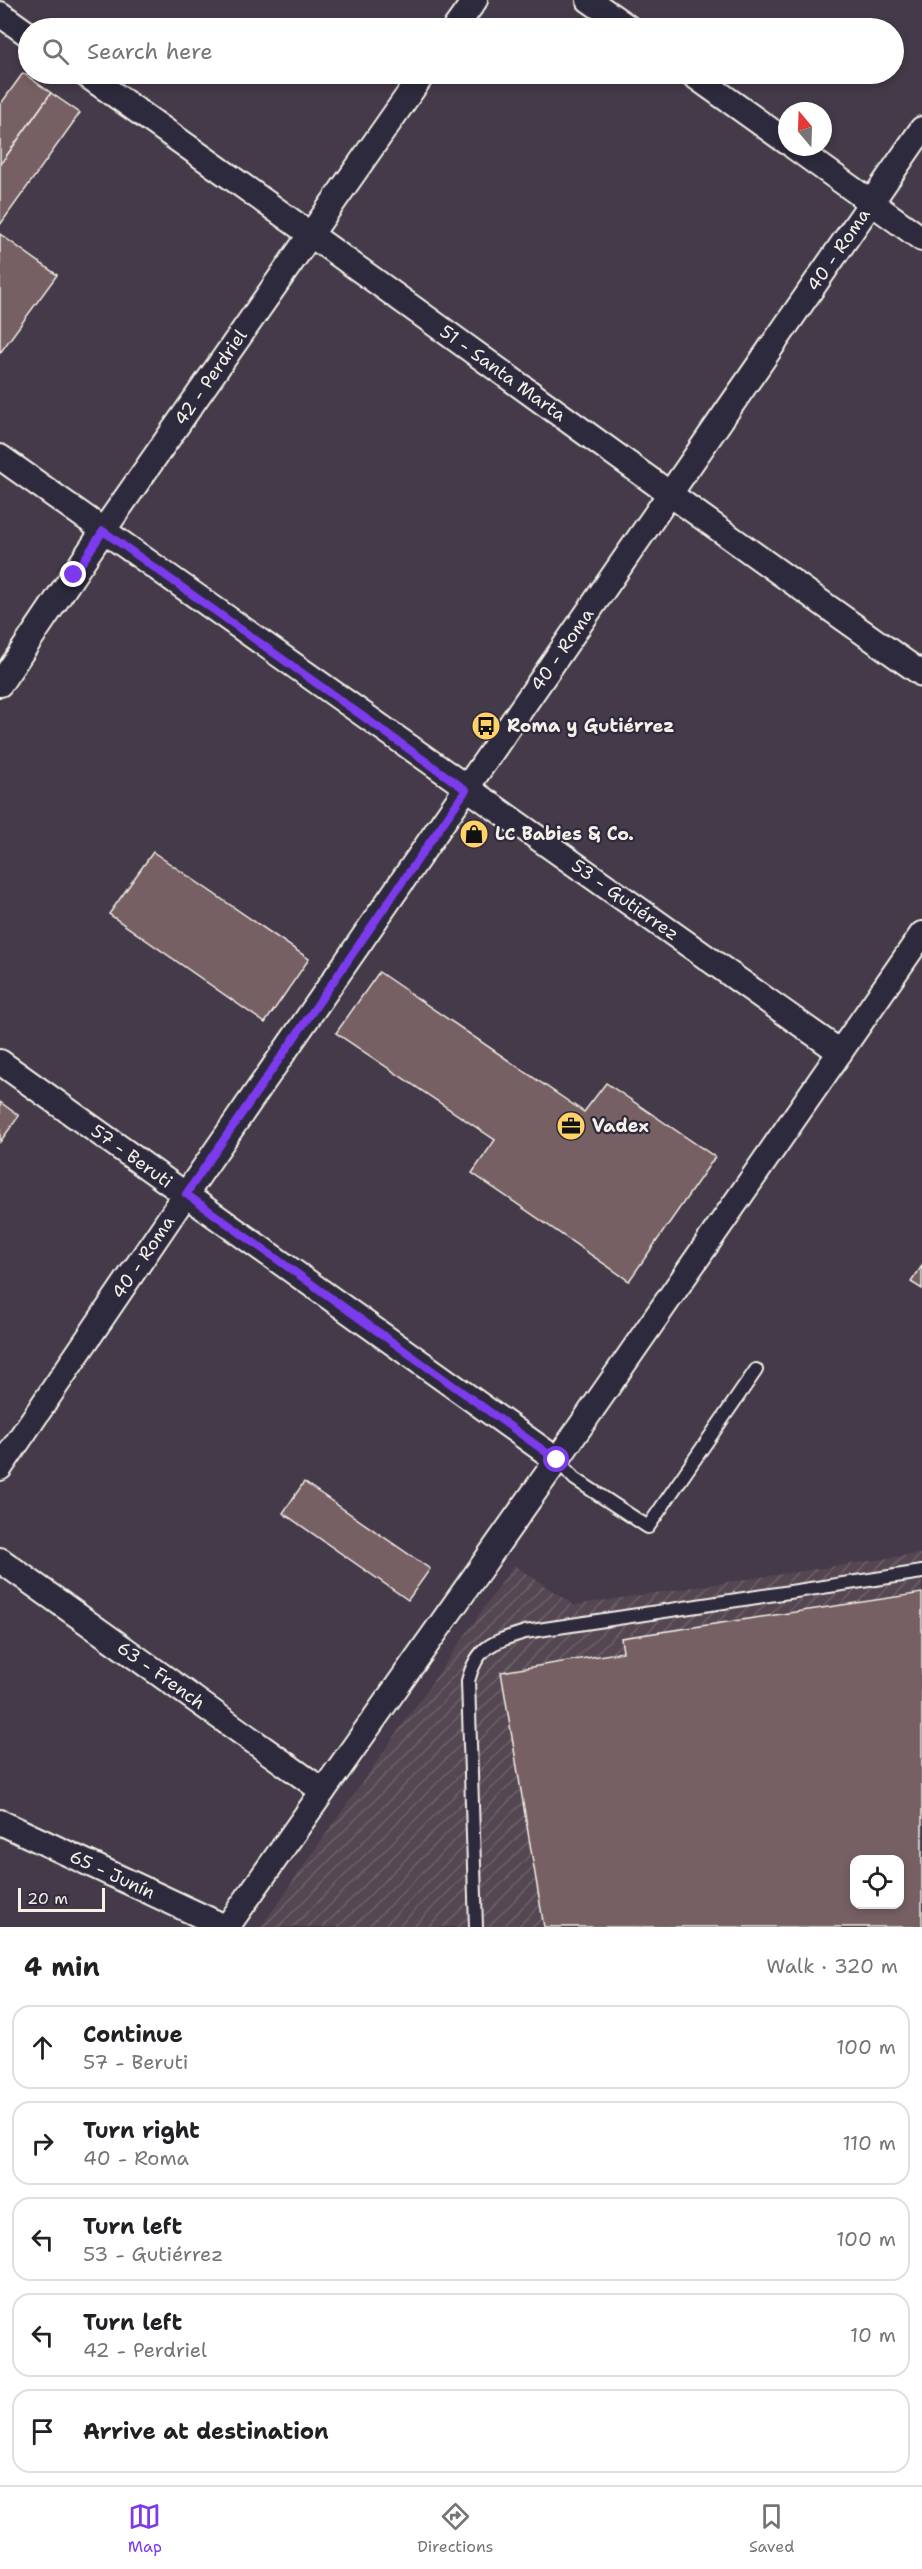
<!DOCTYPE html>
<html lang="en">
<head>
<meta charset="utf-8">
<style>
  :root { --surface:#fff; --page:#f2f2f2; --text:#202124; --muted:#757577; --line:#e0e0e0; --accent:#7c3aed }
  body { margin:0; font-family:"Shantell Sans",sans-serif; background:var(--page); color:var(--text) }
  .controls { position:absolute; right:18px; bottom:18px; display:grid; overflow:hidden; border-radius:12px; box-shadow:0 3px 9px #0003 }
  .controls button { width:54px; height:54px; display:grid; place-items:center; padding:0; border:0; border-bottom:2px solid var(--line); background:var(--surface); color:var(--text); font:30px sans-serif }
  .compass { position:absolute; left:778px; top:102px; width:54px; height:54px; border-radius:50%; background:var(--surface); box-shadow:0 3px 9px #0003; rotate:341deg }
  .scale { position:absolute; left:18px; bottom:15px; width:87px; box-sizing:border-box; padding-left:6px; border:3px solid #f4f1e8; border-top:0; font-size:16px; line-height:21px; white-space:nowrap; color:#f4f1e8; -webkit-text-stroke:4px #2f2a3d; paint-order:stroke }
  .stop { position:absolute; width:18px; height:18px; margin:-14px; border:4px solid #7c3aed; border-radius:50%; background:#fff }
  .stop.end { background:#7c3aed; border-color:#fff; box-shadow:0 2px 6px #0008 }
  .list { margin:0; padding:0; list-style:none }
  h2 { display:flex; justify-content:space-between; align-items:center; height:78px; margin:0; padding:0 24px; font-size:26px }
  h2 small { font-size:20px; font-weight:400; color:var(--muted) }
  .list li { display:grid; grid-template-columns:39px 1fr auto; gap:18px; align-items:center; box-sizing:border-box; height:84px; margin:0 12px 12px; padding:0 12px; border:2px solid var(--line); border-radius:18px }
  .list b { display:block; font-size:22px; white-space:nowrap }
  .list p { margin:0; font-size:20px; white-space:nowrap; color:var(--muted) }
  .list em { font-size:20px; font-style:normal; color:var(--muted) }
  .icon { flex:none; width:33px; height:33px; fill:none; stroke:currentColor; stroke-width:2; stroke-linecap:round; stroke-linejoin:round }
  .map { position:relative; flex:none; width:922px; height:1927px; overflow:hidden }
  .search { position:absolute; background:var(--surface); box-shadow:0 3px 9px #0003; left:18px; right:18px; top:18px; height:66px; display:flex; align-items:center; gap:15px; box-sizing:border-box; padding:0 21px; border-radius:33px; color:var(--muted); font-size:22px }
  .sheet { height:558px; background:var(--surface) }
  nav { display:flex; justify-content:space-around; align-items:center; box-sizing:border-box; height:84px; border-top:2px solid var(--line); background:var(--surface); font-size:16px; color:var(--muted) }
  nav a { display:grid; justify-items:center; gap:3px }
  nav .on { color:var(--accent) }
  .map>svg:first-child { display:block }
  .industrial { fill:url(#industrial-furrows); fill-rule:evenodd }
  .building { fill:#776164; stroke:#f4f1e8; stroke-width:1.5; fill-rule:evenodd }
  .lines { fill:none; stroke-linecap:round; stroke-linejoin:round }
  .service-casing { stroke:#f4f1e8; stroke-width:16 }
  .minor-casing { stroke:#f4f1e8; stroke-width:28 }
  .service { stroke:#2f2a3d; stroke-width:12 }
  .minor { stroke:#2f2a3d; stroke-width:24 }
  .route { stroke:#7c3aed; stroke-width:8 }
  .labels { text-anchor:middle; stroke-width:4.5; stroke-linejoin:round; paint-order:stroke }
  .street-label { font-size:18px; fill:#f4f1e8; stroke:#2f2a3d }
  .poi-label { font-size:18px; font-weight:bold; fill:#f4f1e8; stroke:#2f2a3d; text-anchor:start }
</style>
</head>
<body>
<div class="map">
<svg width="922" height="1927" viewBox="0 0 922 1927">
  <defs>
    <pattern id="industrial-furrows" width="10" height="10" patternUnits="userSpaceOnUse" patternTransform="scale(1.5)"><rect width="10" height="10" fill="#544651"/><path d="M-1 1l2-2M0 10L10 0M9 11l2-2" fill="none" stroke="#6d616a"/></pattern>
  </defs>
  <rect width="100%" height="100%" fill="#453a49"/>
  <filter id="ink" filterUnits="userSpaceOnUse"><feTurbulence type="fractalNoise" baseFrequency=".0167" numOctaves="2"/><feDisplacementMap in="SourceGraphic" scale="12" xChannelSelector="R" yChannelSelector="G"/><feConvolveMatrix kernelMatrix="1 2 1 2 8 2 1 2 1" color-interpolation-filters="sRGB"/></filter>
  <g filter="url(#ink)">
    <path class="industrial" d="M 922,1553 L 922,1927 L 261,1927 L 514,1565 L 574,1605 ZM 854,1860 L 900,1860 L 900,1904 L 854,1904 Z"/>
    <g class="building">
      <path d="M 23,73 L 51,93 L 0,165 L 0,105 Z"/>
      <path d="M 51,93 L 80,113 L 0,225 L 0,165 Z"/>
      <path d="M 0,234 L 57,275 L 0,353 Z"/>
      <path d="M 153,852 L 309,959 L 265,1023 L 109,914 Z"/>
      <path d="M 379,972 L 584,1112 L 606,1083 L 715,1157 L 629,1281 L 472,1173 L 495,1140 L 336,1033 Z"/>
      <path d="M 0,1102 L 19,1116 L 0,1142 Z"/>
      <path d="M 922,1266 L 922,1289 L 911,1282 Z"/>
      <path d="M 304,1482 L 430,1569 L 408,1600 L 283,1513 Z"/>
      <path d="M 922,1593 L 922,1927 L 544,1927 L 501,1672 L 623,1652 L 621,1638 ZM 854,1860 L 900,1860 L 900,1904 L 854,1904 Z"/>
    </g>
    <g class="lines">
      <g class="service-casing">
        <g id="service">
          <path d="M 557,1460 L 575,1479 L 648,1527 L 756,1370"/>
          <path d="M 476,1927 L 468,1681 C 477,1646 493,1642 525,1632 L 922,1572"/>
        </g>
      </g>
      <g class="minor-casing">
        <g id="minor">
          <path d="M 589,0 L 629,28"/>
          <path d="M 0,14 L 28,34"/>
          <path d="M 455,28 L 475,0"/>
          <path id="s1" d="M 85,74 C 366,271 641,476 922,674"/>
          <path d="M 692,74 L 787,142"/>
          <path d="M 794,147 L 922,239"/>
          <path id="s2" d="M 0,457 L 840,1052"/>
          <path id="s3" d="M 0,684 L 103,531 L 423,74"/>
          <path id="s4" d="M 0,1062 L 557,1460"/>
          <path id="s5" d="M 0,1468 L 186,1194 L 922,129"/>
          <path id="s6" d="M 0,1560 L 323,1791"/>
          <path id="s7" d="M 0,1822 L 225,1927"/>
          <path d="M 227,1927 L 557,1460 L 922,934"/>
        </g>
      </g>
      <use href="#service" class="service"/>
      <use href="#minor" class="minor"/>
    </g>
  </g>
  <g class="lines" filter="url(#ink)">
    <path class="route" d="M 74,575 L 103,531 L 466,790 L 186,1194 L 557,1460"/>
  </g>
  <defs>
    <g id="bus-disc" transform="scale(1.5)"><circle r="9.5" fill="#ffd166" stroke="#2f2a3d"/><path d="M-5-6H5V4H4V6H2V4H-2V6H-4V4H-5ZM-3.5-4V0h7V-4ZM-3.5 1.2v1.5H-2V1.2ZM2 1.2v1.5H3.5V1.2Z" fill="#111"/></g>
    <g id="shop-disc" transform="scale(1.5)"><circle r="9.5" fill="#ffd166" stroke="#2f2a3d"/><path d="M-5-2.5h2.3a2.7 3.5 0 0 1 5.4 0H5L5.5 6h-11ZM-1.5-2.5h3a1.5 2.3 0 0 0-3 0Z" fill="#111"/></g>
    <g id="office-disc" transform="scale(1.5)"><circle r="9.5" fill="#ffd166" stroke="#2f2a3d"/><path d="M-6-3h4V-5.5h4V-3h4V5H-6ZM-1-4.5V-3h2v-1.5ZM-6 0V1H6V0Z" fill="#111"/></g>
  </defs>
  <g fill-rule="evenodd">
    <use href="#bus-disc" x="486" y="726"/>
    <use href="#shop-disc" x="474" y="834"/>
    <use href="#office-disc" x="571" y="1126"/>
  </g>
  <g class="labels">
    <g class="street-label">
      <text dy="6" stroke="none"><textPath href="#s5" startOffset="1479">40 - Roma</textPath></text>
      <text dy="6" stroke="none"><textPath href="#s1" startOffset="514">51 - Santa Marta</textPath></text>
      <text dy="6" stroke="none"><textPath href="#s3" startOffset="372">42 - Perdriel</textPath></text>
      <text dy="6" stroke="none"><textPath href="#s5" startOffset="993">40 - Roma</textPath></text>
      <text dy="6" stroke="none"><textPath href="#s2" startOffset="766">53 - Gutiérrez</textPath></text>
      <text dy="6" stroke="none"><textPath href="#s4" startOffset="162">57 - Beruti</textPath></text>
      <text dy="6" stroke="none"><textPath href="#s5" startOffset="255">40 - Roma</textPath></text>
      <text dy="6" stroke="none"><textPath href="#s6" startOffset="198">63 - French</textPath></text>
      <text dy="6" stroke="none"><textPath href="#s7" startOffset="124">65 - Junín</textPath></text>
    </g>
    <g class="poi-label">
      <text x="507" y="732">Roma y Gutiérrez</text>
      <text x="495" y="840">LC Babies &amp; Co.</text>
      <text x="592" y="1132">Vadex</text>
    </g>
  </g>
</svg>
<div class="controls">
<button><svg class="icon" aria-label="locate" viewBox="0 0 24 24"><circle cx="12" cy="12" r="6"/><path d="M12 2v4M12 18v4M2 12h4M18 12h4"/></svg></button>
</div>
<svg class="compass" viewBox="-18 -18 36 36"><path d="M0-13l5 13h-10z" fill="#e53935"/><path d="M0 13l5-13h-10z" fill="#757577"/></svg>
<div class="scale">20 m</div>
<div class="stop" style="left:557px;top:1460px"></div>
<div class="stop end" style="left:74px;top:575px"></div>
<div class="search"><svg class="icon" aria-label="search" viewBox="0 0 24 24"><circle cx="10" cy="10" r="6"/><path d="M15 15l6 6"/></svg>Search here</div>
</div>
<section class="sheet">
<h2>4 min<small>Walk · 320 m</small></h2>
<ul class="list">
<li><svg class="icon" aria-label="ahead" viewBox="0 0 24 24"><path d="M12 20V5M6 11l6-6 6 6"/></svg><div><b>Continue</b><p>57 - Beruti</p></div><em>100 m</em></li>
<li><svg class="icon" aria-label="right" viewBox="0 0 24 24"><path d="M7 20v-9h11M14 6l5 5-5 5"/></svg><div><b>Turn right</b><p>40 - Roma</p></div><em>110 m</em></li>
<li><svg class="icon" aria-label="left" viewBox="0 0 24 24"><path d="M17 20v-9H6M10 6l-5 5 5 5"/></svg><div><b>Turn left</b><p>53 - Gutiérrez</p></div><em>100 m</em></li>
<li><svg class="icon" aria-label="left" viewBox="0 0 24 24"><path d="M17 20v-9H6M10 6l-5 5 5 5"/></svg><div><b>Turn left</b><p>42 - Perdriel</p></div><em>10 m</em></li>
<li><svg class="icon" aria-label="arrive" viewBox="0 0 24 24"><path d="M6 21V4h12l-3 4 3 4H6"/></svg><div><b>Arrive at destination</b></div></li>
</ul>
</section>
<nav>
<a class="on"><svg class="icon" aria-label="map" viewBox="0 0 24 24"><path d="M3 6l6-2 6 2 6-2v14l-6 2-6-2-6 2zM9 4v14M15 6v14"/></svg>Map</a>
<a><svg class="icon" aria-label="directions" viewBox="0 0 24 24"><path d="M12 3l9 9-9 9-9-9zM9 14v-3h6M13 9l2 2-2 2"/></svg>Directions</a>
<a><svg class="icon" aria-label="saved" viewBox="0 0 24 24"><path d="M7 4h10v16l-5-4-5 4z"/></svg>Saved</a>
</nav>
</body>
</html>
